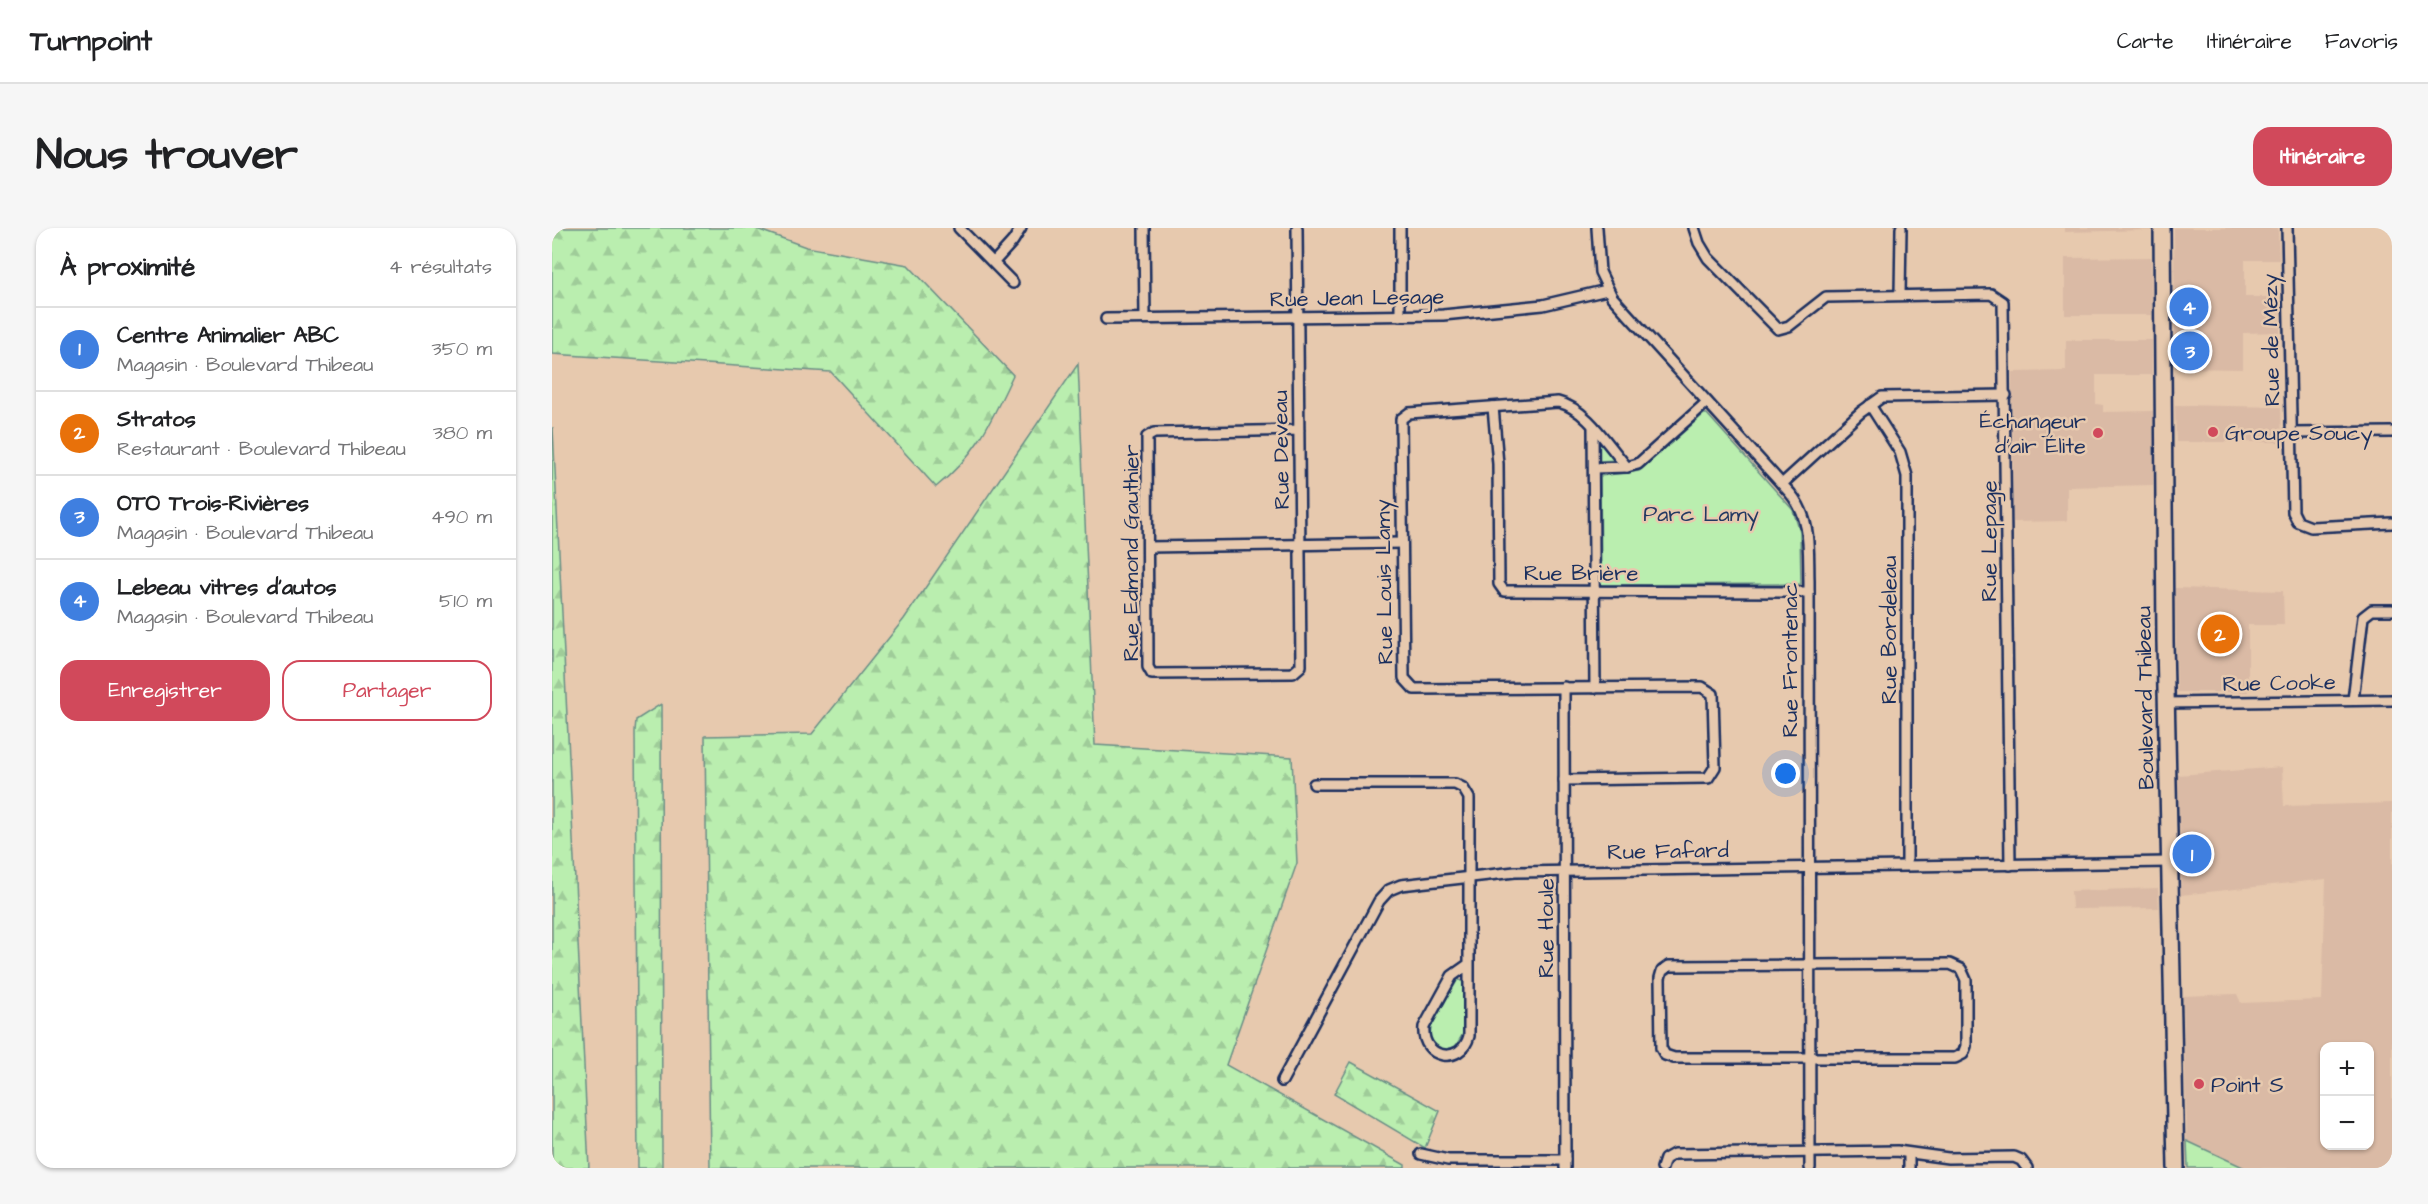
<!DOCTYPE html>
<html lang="fr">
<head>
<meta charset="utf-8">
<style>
  :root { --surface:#fff; --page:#f6f6f6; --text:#202124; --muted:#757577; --line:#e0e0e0; --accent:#d1495b }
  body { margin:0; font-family:"Architects Daughter",sans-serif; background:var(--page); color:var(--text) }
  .controls { position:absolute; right:18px; bottom:18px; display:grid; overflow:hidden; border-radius:12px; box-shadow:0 2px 4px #0004 }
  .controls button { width:54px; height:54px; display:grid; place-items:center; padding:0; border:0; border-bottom:2px solid var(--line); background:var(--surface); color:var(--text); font:30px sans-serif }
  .you { position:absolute; left:1234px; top:546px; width:21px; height:21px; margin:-15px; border:4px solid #fff; border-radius:50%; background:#1a73e8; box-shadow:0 0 0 9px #1a73e833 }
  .badge { display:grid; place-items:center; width:39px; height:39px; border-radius:50%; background:var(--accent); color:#fff; font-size:20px; font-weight:700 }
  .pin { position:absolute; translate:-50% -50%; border:3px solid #fff; box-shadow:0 2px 6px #0006 }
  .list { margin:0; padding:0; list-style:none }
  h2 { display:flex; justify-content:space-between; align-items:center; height:78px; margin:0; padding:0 24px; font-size:26px }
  h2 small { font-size:20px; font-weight:400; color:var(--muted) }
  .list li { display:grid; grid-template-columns:39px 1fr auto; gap:18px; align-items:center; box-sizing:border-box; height:84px; padding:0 24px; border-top:2px solid var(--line) }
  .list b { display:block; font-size:22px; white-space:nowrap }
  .list p { margin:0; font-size:20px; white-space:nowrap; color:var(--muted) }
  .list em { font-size:20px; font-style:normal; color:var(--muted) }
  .actions { display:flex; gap:12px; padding:18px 24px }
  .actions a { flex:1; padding:14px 0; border:2px solid var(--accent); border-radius:18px; text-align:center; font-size:21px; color:var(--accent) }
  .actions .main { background:var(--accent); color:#fff }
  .map { position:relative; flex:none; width:1840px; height:940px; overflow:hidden; border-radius:18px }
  header { display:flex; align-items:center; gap:36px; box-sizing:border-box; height:84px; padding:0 30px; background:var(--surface); border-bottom:2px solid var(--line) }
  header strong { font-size:28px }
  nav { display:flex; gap:33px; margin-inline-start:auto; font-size:21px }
  .intro { display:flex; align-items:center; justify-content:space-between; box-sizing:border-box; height:144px; padding:0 36px }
  h1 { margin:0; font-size:42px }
  .button { padding:15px 27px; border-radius:18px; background:var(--accent); color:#fff; font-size:21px; font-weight:700 }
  main { display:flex; gap:36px; padding:0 36px }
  aside { flex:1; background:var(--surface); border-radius:18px; box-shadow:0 2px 4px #0004 }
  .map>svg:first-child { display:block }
  .built { fill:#dabaa5; fill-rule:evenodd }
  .green { fill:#baeeaf; stroke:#6a8e86; stroke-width:1.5 }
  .forest { fill:url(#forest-firs); stroke:#6a8e86; stroke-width:1.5 }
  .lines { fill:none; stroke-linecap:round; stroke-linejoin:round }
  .street-casing { stroke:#1b2f5e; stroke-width:14 }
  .primary-casing { stroke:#1b2f5e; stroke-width:20 }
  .street { stroke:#e7c9ae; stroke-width:9 }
  .primary { stroke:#e7c9ae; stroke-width:15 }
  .poi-dot { fill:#d1495b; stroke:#e7c9ae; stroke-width:2 }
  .labels { text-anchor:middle; stroke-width:5; stroke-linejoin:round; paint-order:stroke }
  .street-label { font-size:22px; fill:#1b2f5e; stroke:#e7c9ae }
  .poi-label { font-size:22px; fill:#1b2f5e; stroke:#e7c9ae; text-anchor:start }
  .park-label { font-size:22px; fill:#233962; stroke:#e7c9ae }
</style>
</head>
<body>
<header>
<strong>Turnpoint</strong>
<nav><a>Carte</a><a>Itinéraire</a><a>Favoris</a></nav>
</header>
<div class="intro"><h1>Nous trouver</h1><a class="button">Itinéraire</a></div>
<main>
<aside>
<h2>À proximité<small>4 résultats</small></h2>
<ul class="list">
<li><span class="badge" style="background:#3f7fe0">1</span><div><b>Centre Animalier ABC</b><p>Magasin · Boulevard Thibeau</p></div><em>350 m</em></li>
<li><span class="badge" style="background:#e8710a">2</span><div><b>Stratos</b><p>Restaurant · Boulevard Thibeau</p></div><em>380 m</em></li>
<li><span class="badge" style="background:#3f7fe0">3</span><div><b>OTO Trois-Rivières</b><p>Magasin · Boulevard Thibeau</p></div><em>490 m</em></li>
<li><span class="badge" style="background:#3f7fe0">4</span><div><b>Lebeau vitres d'autos</b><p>Magasin · Boulevard Thibeau</p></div><em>510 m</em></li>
</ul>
<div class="actions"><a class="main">Enregistrer</a><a>Partager</a></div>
</aside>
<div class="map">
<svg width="1840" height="940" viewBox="0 0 1840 940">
  <defs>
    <pattern id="forest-firs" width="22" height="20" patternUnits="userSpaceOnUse" patternTransform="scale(1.5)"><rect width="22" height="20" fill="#baeeaf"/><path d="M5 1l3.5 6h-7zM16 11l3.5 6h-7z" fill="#9fcc99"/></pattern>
  </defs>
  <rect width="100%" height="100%" fill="#e7c9ae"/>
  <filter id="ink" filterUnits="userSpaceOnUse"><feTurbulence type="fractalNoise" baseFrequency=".0167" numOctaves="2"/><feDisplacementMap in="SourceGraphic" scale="12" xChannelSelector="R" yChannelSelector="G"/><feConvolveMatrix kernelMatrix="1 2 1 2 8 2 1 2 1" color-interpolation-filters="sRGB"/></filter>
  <g filter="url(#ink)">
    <g class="built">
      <path d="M 1513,0 L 1599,0 L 1599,2 L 1513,4 Z"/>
      <path d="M 1622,0 L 1726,0 L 1727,32 L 1693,32 L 1693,69 L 1727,69 L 1728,104 L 1691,105 L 1691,141 L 1623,140 Z"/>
      <path d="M 1599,29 L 1600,87 L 1513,87 L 1513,30 Z"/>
      <path d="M 1514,112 L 1600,112 L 1600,147 L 1544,147 L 1544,176 L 1551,177 L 1551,184 L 1601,183 L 1601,257 L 1515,259 L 1515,293 L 1461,294 L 1460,144 L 1514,143 Z"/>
      <path d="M 1623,177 L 1729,179 L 1730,214 L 1624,214 Z"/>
      <path d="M 1623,360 L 1731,363 L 1732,397 L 1696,397 L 1696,464 L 1625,464 Z"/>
      <path d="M 1730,539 L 1732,578 L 1840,575 L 1840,940 L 1693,940 L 1635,913 L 1631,768 L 1685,766 L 1689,775 L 1770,772 L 1774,651 L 1629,667 L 1626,547 ZM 1772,818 L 1818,818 L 1818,918 L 1772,918 Z"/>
      <path d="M 1606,660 L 1607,680 L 1520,681 L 1519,663 Z"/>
    </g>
    <g class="green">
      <path d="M 1152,186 L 1155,186 L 1241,282 L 1248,304 L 1249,356 L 1049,357 L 1048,248 L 1087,243 Z"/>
      <path d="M 1047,213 L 1065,232 L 1047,233 Z"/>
      <path d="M 906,751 L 911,754 L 911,806 L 903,819 L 889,822 L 878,812 L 879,797 Z"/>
      <path d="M 1635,913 L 1693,940 L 1636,940 Z"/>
    </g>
    <g class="forest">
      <path d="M 0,0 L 202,0 L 254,19 L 356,37 L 461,147 C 438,195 426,225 384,259 L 279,144 L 0,126 Z"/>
      <path d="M 526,136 L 543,517 L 740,529 L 745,635 L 674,837 L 853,937 L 853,940 L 158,940 L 153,508 L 260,506 L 352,391 Z"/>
      <path d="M 0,200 L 1,200 L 37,940 L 0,940 Z"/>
      <path d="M 109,476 L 110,940 L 86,940 L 83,503 L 84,492 Z"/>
      <path d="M 799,834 L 888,883 L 873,920 L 782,866 Z"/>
    </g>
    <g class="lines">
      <g class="street-casing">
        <g id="street">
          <path d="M 407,0 L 461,55"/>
          <path d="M 592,0 L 593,90"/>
          <path d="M 745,0 L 749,438 L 741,445 L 600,446 L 596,439 L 595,209 L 602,205 L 747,202"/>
          <path d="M 848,0 L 848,88"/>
          <path d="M 1045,0 L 1048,44 L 1060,69 L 1238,265 C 1260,291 1256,321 1257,353 L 1258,940"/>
          <path d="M 1142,0 L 1147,15 L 1156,30 L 1226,101 L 1237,98 L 1274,69 L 1439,66 L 1451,74 L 1458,637"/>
          <path d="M 1735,0 L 1741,284 L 1746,294 L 1759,299 L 1840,295"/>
          <path d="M 442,34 L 461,13 L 469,0"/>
          <path d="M 1348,67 L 1349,0"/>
          <path d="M 554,91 L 891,87 L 991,77 L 1055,62"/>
          <path d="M 1318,177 L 1348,224 L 1355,248 L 1355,637"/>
          <path d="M 941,179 L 946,236 L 947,356 L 952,363 L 1257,364"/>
          <path d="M 1041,200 L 1043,460"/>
          <path d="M 1739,205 L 1840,204"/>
          <path d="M 1042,240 L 1075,239 L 1086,236 L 1155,174"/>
          <path d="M 1230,256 L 1309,184 L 1330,169 L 1454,167"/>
          <path d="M 596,319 L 850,315"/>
          <path d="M 1012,459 L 1013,940"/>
          <path d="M 1801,472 L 1811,389 L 1820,382 L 1840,382"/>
          <path d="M 1614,475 L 1840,472"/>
          <path d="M 1012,552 L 1156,550 L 1163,539 L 1161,466 L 1150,459 L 862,461 L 852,450 L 849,191 L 857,185 L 1006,174 C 1035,181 1055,216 1075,239"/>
          <path d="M 762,556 L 903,556 L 911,560 L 917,570 L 917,808 C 909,838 869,831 872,799 L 900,748 L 917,736"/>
          <path d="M 1398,736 L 1409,741 L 1414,752 L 1414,818 L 1411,826 L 1403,830 L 1122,830 L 1113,827 L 1109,820 L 1108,750 L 1110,743 L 1117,738 Z"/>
          <path d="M 730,853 L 827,673 L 837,662 L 849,657 L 963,644 L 1617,634"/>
          <path d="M 869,926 L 896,932 L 1013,932"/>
          <path d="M 1357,926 L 1357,940"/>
          <path d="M 1110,940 L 1113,931 L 1122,926 L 1345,923 L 1396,930 L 1462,929 L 1469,932 L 1475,940"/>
        </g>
      </g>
      <g class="primary-casing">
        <path id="primary" d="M 1610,0 L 1613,413 L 1624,940"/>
      </g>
      <use href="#street" class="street"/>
      <use href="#primary" class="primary"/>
    </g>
  </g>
  <g class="poi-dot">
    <circle cx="1661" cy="204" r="6"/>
    <circle cx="1546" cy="205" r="6"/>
    <circle cx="1647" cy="856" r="6"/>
  </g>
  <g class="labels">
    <g class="street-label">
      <text transform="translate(805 69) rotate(-1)" y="8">Rue Jean Lesage</text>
      <text transform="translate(1718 112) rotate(-91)" y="8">Rue de Mézy</text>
      <text transform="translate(728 222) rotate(-91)" y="8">Rue Deveau</text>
      <text transform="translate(1436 313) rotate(-90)" y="8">Rue Lepage</text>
      <text transform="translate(578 325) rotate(-90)" y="8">Rue Edmond Gauthier</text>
      <text x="1029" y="352">Rue Brière</text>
      <text transform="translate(831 354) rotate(-91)" y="8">Rue Louis Lamy</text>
      <text transform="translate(1336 402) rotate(-90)" y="8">Rue Bordeleau</text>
      <text transform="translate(1237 432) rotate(-90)" y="8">Rue Frontenac</text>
      <text transform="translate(1727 454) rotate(-1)" y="8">Rue Cooke</text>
      <text transform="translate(1592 470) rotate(-91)" y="8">Boulevard Thibeau</text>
      <text transform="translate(1116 622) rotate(-1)" y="8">Rue Fafard</text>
      <text transform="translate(993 700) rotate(-90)" y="8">Rue Houle</text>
    </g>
    <g class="poi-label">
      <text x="1534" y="200" text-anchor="end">Échangeur<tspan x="1534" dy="25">d'air Élite</tspan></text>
      <text x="1673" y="212">Groupe Soucy</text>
      <text x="1659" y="864">Point S</text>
    </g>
    <g class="park-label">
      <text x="1149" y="293">Parc Lamy</text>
    </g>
  </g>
</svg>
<div class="controls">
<button>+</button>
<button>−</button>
</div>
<div class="you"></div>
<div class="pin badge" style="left:1640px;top:626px;background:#3f7fe0">1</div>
<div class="pin badge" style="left:1668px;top:406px;background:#e8710a">2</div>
<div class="pin badge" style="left:1638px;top:123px;background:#3f7fe0">3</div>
<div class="pin badge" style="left:1637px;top:79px;background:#3f7fe0">4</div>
</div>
</main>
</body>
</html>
